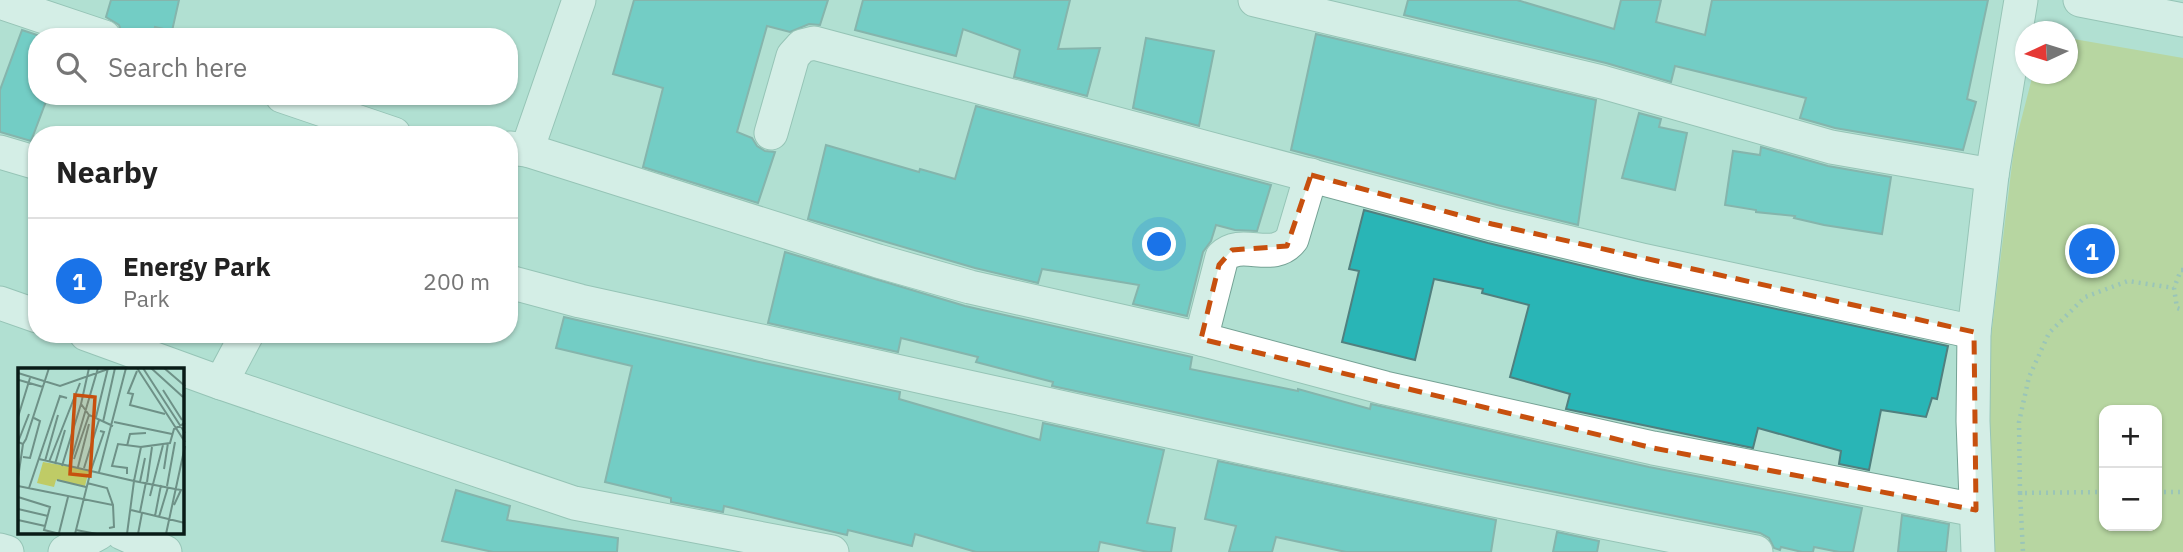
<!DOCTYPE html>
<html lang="en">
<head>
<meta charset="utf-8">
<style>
  :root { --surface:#fff; --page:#f6f6f6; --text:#222; --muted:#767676; --line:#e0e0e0; --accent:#1a73e8 }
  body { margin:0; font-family:"IBM Plex Sans",sans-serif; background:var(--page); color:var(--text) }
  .controls { position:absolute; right:21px; bottom:21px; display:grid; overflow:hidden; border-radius:14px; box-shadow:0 2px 5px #0004 }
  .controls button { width:63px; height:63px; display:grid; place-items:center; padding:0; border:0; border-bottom:2px solid var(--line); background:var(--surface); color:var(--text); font:35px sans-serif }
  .compass { position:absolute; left:2015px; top:21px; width:63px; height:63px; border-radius:50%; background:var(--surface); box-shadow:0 2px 5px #0004; rotate:266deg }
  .you { position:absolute; left:1160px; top:245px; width:24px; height:24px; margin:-18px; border:5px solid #fff; border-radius:50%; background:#1a73e8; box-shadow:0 0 0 10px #1a73e833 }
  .badge { display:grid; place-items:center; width:46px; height:46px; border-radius:50%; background:var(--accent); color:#fff; font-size:23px; font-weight:700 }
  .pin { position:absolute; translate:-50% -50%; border:4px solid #fff; box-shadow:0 2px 7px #0006 }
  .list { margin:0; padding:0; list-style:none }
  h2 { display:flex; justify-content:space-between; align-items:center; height:91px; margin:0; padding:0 28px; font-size:30px }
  h2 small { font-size:23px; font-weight:400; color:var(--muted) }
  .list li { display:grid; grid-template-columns:46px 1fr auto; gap:21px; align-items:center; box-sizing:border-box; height:126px; padding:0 28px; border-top:2px solid var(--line) }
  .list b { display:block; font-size:26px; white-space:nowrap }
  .list p { margin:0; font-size:23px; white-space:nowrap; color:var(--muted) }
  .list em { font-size:23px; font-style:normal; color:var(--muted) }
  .icon { flex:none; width:38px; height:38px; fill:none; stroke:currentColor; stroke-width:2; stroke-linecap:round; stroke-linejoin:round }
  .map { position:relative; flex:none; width:2183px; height:552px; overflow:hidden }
  .search { position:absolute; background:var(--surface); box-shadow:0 2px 5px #0004; left:28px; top:28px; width:490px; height:77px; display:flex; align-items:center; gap:18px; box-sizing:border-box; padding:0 24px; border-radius:28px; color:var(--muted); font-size:26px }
  .panel { position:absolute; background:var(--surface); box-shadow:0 2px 5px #0004; left:28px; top:126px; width:490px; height:217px; border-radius:28px }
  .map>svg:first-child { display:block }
  .green { fill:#bfcb66; fill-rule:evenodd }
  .building { fill:#29b5b6; stroke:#50807f; stroke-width:2 }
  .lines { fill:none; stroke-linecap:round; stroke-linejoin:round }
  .minor-casing { stroke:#75a295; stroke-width:35 }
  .path { stroke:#7ea499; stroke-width:4.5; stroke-dasharray:2 5; stroke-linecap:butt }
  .minor { stroke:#fff; stroke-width:33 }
  .marked { fill:none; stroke:#c7500e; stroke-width:5; stroke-dasharray:14 9; stroke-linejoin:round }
  .inset-road { fill:none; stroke:#6e9187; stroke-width:2 }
  .view { fill:#c7500e; fill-opacity:0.15; stroke:#c7500e; stroke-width:3.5 }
  .inset-edge { fill:none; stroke:#091b17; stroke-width:3.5 }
</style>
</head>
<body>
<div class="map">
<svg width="2183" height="552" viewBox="0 0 2183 552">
  <rect width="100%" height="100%" fill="#b1e0d2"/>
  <path class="green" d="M 2068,38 L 2183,58 L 2183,552 L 1991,552 L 1989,353 L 2014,148 L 2033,74 L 2068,74 ZM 2104,410 L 2157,410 L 2157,526 L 2104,526 Z"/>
  <g class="building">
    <path d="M 111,0 L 179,0 L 172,31 L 155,27 L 153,37 L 123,37 L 119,25 L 106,17 Z"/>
    <path d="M 634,0 L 828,0 L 820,25 L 809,24 L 790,32 L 767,26 L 737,132 L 752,138 L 757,146 L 765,151 L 775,152 L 758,203 L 643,167 L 663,88 L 613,74 Z"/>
    <path d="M 863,0 L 1070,0 L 1058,49 L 1100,48 L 1087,96 L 1014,77 L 1020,50 L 963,29 L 956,56 L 855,30 Z"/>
    <path d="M 1408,0 L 1517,0 L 1614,29 L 1621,0 L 1661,0 L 1656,22 L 1705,35 L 1712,0 L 1988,0 L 1967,99 L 1976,102 L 1963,150 L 1835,128 L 1800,118 L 1806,98 L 1675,66 L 1671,82 L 1606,63 L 1404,15 Z"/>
    <path d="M 22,30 L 37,35 L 37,96 L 48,96 L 31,141 L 0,132 L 0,90 Z"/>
    <path d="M 1316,34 L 1596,100 L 1578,225 L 1497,205 L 1291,150 Z"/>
    <path d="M 1146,38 L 1214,51 L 1199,126 L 1133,108 Z"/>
    <path d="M 976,106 L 1271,185 L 1257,231 L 1235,230 L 1216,225 L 1211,241 L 1203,252 L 1187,316 L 1133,304 L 1139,285 L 1042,269 L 1038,283 L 975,268 L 808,219 L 826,145 L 919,172 L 920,169 L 955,179 Z"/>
    <path d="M 1639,113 L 1661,119 L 1659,127 L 1687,133 L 1675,190 L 1622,178 Z"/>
    <path d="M 1761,147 L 1828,166 L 1891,177 L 1882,234 L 1824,225 L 1794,218 L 1795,216 L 1756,212 L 1756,210 L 1725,205 L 1733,151 L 1760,155 Z"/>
    <path d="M 1364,210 L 1488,243 L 1638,279 L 1948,346 L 1937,399 L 1932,398 L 1926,417 L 1881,410 L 1869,470 L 1839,464 L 1841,451 L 1758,428 L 1753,448 L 1566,409 L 1570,394 L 1510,377 L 1529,305 L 1482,293 L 1483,289 L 1434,279 L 1415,360 L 1342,342 L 1359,271 L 1349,269 Z"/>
    <path d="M 785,252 L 965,306 L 1192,357 L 1190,369 L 1298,391 L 1298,389 L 1370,409 L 1371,404 L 1649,467 L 1862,508 L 1853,552 L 1839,552 L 1814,547 L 1813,552 L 1802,552 L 1781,547 L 1780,550 L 1774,548 L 1769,538 L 1760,533 L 1465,474 L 1052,386 L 1053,382 L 976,362 L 978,357 L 901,338 L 898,352 L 768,323 Z"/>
    <path d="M 564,317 L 759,362 L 900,392 L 899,399 L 1040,440 L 1043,423 L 1164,450 L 1147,523 L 1175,528 L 1171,552 L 1148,552 L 1100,542 L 1098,552 L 976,552 L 915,534 L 912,546 L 848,530 L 847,535 L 724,506 L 723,512 L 671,502 L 671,498 L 605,482 L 632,366 L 556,348 Z"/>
    <path d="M 1218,461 L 1496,520 L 1491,552 L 1346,552 L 1276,537 L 1272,552 L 1229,552 L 1236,526 L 1205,519 Z"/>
    <path d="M 456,490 L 510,506 L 507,520 L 618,538 L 617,552 L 493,552 L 442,541 Z"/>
    <path d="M 1902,515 L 1949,524 L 1946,552 L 1898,552 Z"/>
    <path d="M 1557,532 L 1599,541 L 1597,552 L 1553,552 Z"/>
  </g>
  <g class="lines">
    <g class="minor-casing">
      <g id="minor">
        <path d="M 1255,0 L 1602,82 L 1831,147 L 1992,175"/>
        <path d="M 2080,0 L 2183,20"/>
        <path d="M 0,2 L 104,37"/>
        <path d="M 282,96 L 394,134"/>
        <path d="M 771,133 L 793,56 L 802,46 L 814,43 L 1492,224 L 1642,260 L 1974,332"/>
        <path d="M 509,148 L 527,150 L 579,0"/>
        <path d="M 527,150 L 878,261 L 970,287 L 1201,339 L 1385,388 L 1653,448 L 1976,510"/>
        <path d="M 0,152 L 37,163"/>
        <path d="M 509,282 L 580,301 C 971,387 1362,477 1756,552"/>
        <path d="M 0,303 L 37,316"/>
        <path d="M 86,334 L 221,383"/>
        <path d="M 247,334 L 221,383 L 574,503 L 832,552"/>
        <path d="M 1201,339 L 1222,257 C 1242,237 1273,264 1292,239 L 1311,175"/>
        <path d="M 122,533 L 165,552"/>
        <path d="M 0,550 L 7,552"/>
        <path d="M 65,552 L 99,533"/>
        <path d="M 1978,552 L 1973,421 L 1974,332 L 1992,175 L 2021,0"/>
      </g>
    </g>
    <g class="path">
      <path d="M 2183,270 L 2181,270 L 2174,288 L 2177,308 L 2183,310"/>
      <path d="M 2104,492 L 2020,493 L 2019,422 L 2029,377 L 2049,333 L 2085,297 L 2128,281 L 2174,288"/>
      <path d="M 2157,492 L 2183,492"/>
      <path d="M 2020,493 L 2023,552"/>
    </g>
    <use href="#minor" class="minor"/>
  </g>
  <path d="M0 0H2183V552H0ZM 1311,175 L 1492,224 L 1974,332 L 1976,510 L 1653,448 L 1201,339 L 1219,265 L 1232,250 L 1287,246 Z" fill="#b1e0d2" fill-opacity=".55" fill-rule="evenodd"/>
  <path class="marked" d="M 1311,175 L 1492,224 L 1974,332 L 1976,510 L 1653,448 L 1201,339 L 1219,265 L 1232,250 L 1287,246 Z"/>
  <g transform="translate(18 368)">
    <rect width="166" height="166" fill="#b1e0d2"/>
    <path d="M 25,94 L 71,102 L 67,118 L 38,112 L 36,119 L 19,115 Z" fill="#bfcb66"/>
    <path class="inset-road" d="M 119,0 L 167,74M 125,0 L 167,65M 133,0 L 165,29M 146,0 L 167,18M 119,3 L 110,25 L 115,26 L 112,37 L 147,46M 0,5 L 42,18 L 93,0M 1,12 L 25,19M 145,22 L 164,52M 63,36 L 71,0M 0,49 L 12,10M 78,49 L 90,0M 85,54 L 97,0M 96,54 L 154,66M 0,74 L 5,76 L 8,71 L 31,0M 0,74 L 11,46M 109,78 L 112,66 L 128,65M 5,89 L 12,90 L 15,79 L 22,53 L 16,50M 21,91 L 116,113 L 123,79 L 152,75 L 156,61 L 167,55M 56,91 L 71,47M 27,93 L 40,47M 31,94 L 62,15M 37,96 L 47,62M 44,98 L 63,36 L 71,47 L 95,58M 51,99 L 80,0M 60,99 L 71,56M 66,100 L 81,52M 146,101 L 150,75M 73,102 L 86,64 L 82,63M 81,104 L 108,0M 109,106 L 109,100 L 94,98 L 100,76 L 123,79M 0,110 L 5,76M 39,112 L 68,119M 122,114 L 127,90M 129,114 L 134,79M 69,115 L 89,120 L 95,137M 0,118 L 95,137 L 96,159 L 91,160M 149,118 L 157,74M 11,120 L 42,28 L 49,30M 132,128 L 145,77M 0,129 L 32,139 L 26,162 L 42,166M 156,137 L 163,122 L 157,121M 0,141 L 30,148M 113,142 L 167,155M 122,144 L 128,114M 137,148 L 143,117M 141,149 L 150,119M 0,152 L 27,158M 58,162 L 79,166M 41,165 L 50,129M 57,166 L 73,102M 109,166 L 116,113 L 157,121M 120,166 L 124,145M 148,166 L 167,78"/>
    <path class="view" d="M 57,27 L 77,29 L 72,108 L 52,106 Z"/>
    <rect width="166" height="166" class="inset-edge"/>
  </g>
</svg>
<div class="controls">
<button>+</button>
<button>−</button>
</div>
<svg class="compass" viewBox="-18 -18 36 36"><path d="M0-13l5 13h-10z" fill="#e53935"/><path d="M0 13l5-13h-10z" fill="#767676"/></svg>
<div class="you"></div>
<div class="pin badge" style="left:2092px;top:251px">1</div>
<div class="search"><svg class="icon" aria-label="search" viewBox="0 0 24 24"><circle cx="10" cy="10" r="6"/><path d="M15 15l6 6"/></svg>Search here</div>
<section class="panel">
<h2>Nearby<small></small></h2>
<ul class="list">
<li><span class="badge">1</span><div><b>Energy Park</b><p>Park</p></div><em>200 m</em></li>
</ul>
</section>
</div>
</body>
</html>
